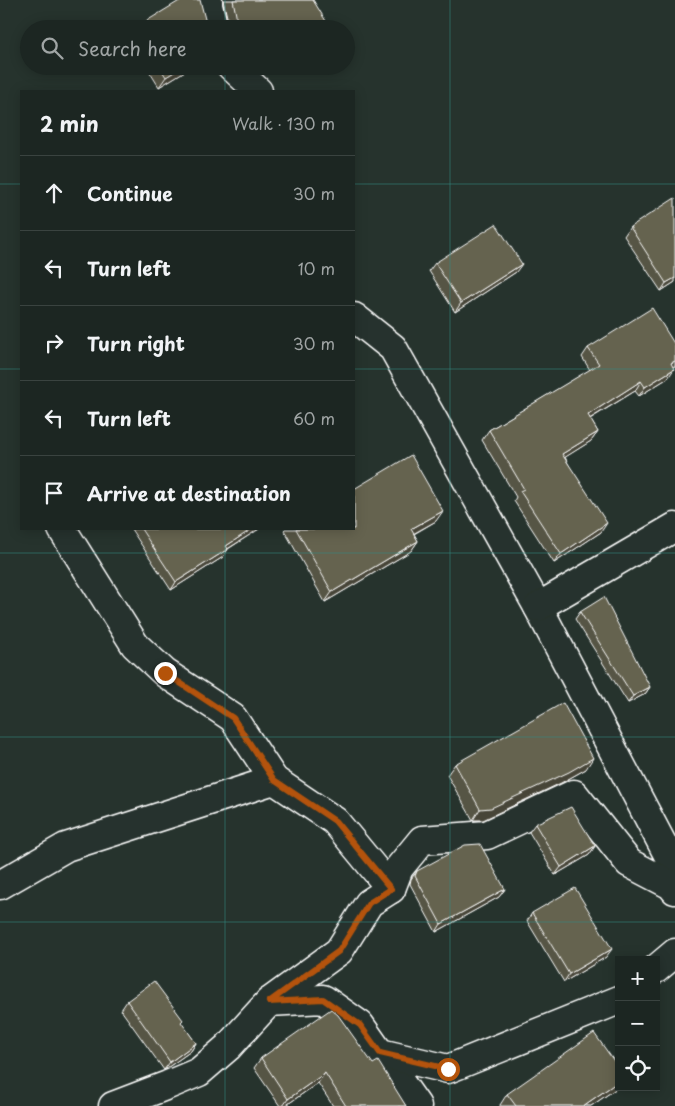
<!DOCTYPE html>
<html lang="en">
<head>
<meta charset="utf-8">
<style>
  :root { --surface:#1c2622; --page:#29322f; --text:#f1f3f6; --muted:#a0a5a5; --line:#3a4340 }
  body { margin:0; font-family:"Playpen Sans",sans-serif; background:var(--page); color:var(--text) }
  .controls { position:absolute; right:15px; bottom:15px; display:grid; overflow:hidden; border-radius:0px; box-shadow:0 2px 12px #0003 }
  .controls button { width:45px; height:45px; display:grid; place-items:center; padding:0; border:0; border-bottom:1px solid var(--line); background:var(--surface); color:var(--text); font:25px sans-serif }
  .stop { position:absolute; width:15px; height:15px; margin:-11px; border:4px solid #b45309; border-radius:50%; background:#fff }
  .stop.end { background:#b45309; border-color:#fff; box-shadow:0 1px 5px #0008 }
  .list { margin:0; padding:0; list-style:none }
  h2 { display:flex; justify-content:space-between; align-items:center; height:65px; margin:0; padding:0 20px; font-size:21px }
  h2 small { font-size:16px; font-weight:400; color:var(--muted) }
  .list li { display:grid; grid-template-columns:32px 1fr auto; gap:15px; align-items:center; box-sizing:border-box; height:75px; padding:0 20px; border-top:1px solid var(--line) }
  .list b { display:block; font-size:19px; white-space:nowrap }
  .list em { font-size:16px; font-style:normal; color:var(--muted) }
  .icon { flex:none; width:28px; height:28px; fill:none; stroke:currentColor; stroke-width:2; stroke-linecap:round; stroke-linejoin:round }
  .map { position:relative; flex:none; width:675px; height:1106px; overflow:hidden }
  .search { position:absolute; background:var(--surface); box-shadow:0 2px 12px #0003; left:20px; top:20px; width:335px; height:55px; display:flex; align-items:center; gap:12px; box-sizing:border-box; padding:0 18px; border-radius:28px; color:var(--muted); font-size:19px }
  .panel { position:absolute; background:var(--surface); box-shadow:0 2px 12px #0003; left:20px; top:90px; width:335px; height:440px; border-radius:0px }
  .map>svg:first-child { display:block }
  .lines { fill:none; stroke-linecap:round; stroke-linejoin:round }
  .street-casing { stroke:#fff; stroke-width:31 }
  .street { stroke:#26332d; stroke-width:28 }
  .wall { fill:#575544; stroke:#fff }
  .shaded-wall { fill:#474537; stroke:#fff }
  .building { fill:#65634f; stroke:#fff }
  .route { stroke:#b45309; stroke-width:6 }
  .grid { fill:none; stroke:#338b84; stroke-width:1; stroke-opacity:0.55 }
</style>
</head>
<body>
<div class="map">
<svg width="675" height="1106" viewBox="0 0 675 1106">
  <rect width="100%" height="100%" fill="#26332d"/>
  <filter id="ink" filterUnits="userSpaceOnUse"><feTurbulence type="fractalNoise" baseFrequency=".02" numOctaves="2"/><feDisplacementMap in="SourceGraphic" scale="10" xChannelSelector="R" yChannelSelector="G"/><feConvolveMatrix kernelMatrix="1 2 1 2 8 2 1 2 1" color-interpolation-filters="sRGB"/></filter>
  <g filter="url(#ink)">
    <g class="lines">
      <g class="street-casing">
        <g id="street">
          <path d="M 208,0 L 208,6 L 214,29"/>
          <path d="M 231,66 L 258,91"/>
          <path d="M 354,317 L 393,348 L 538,607 L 675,868"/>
          <path d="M 62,529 L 135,645 L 165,673 L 233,718 L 274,780 L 335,821 L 391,889"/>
          <path d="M 538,607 L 675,527"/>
          <path d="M 0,885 L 66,847 L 274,780"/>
          <path d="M 656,969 L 675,953"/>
          <path d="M 269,1002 L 323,999 L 360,1025 L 417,1106"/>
          <path d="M 380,1053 L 448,1069 L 619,1000"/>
          <path d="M 113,1106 L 168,1085 L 199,1072 L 228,1047 L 269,1002 L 339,951 L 369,903 L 391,889 L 399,868 L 422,840 L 487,835 L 574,794 L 629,863 L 671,885 L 675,890"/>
        </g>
      </g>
      <use href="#street" class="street"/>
    </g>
    <g class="wall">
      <path d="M 223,0 L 313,0 L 326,29 L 229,29 L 229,25 Z"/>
      <path d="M 146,66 L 193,66 L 159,87 Z"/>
      <path d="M 630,227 L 675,282 L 661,291 L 624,236 Z"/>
      <path d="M 435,263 L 516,272 L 455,312 L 429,271 Z"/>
      <path d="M 588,348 L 675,366 L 673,367 L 668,378 L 639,396 L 635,391 L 590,419 L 598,432 L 591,441 L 565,457 L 601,532 L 554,563 L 514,501 L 516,497 L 482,440 L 489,430 L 590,370 L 582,357 Z"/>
      <path d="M 436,521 L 414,534 L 418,541 L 411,551 L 325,602 L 284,530 L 285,529 L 354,529 Z"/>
      <path d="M 131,529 L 259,529 L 228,549 L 223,557 L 171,590 Z"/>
      <path d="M 580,612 L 650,687 L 645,694 L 628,703 L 575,619 Z"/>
      <path d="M 455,764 L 586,769 L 561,783 L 483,820 L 473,820 L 447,775 Z"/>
      <path d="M 535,824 L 595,846 L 589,855 L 555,875 L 529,832 Z"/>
      <path d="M 417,871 L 505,889 L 499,897 L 436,932 L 410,884 L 411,879 Z"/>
      <path d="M 532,913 L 606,957 L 564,982 L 527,921 Z"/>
      <path d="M 127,1001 L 181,1023 L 196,1043 L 191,1051 L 164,1070 L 121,1010 Z"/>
      <path d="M 261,1058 L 373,1064 L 406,1106 L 333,1106 L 318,1083 L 285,1106 L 280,1106 L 254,1068 Z"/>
      <path d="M 619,1068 L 619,1085 L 617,1088 L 591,1106 L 500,1106 L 500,1105 L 507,1094 Z"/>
    </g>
    <g class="shaded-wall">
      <path d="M 260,19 L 253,29 L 245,29 Z"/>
      <path d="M 184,66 L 193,66 L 159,87 L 166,77 Z"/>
      <path d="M 522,264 L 516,272 L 455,312 L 461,303 Z"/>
      <path d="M 675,278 L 675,282 L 661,291 L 666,283 Z"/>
      <path d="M 675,361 L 675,366 L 664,373 L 671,363 Z"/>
      <path d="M 674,369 L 668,378 L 639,396 L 645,387 Z"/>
      <path d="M 641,381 L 635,391 L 581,424 L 588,415 Z"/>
      <path d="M 598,432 L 591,441 L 556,463 L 562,454 Z"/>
      <path d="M 443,511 L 436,521 L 404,539 L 411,529 Z"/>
      <path d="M 607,523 L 601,532 L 554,563 L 561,554 Z"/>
      <path d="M 252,529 L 259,529 L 221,553 L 226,546 Z"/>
      <path d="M 418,541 L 411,551 L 325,602 L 332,592 Z"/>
      <path d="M 228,549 L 223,557 L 171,590 L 176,582 Z"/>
      <path d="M 650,687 L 645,694 L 628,703 L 633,696 Z"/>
      <path d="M 593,758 L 586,769 L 561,783 L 483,820 L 473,820 L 480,809 Z"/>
      <path d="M 595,846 L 589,855 L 555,875 L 561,867 Z"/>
      <path d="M 505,889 L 499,897 L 436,932 L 441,924 Z"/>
      <path d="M 612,949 L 606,957 L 564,982 L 569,974 Z"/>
      <path d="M 196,1043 L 191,1051 L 164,1070 L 170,1062 Z"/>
      <path d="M 325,1073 L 318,1083 L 285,1106 L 283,1106 L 288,1099 Z"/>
      <path d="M 619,1081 L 619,1085 L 617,1088 L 591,1106 L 583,1106 Z"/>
    </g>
    <g class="building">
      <path d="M 181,0 L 200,0 L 206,23 L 209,29 L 136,29 L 135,28 Z"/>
      <path d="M 233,0 L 313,0 L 329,26 L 324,29 L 266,29 L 260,19 L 245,29 L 233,29 L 236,24 L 236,15 Z"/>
      <path d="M 159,66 L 184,66 L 166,77 Z"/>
      <path d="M 675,198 L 675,278 L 666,283 L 630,227 Z"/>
      <path d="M 496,224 L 522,264 L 461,303 L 435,263 Z"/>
      <path d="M 652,308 L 675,345 L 675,361 L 671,363 L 674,369 L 645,387 L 641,381 L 588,415 L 598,432 L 562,454 L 607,523 L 561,554 L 520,491 L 524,489 L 489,430 L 599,364 L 588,348 Z"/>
      <path d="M 411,455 L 443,511 L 411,529 L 418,541 L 332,592 L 296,529 L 354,529 L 354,489 Z"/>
      <path d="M 141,529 L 252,529 L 226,546 L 228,549 L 176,582 Z"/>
      <path d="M 604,597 L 650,687 L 633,696 L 580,612 Z"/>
      <path d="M 563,703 L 593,758 L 569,772 L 491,808 L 480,809 L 455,764 Z"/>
      <path d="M 571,807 L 595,846 L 561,867 L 535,824 Z"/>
      <path d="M 480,844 L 505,889 L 441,924 L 415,876 L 417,871 L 465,845 Z"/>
      <path d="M 575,888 L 612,949 L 569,974 L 532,913 Z"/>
      <path d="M 154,981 L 183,1020 L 181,1022 L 196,1043 L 170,1062 L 127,1001 Z"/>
      <path d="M 331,1009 L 338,1015 L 373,1064 L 378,1061 L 406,1106 L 346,1106 L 325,1073 L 288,1099 L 261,1058 Z"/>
      <path d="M 594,1033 L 619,1068 L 619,1081 L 583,1106 L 516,1106 L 507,1094 Z"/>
    </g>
  </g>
  <g class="lines" filter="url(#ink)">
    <path class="route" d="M 165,673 L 233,718 L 274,780 L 335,821 L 391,889 L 369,903 L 339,951 L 269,1002 L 323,999 L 360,1025 L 380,1053 L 448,1069"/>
  </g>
  <path class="grid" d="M 225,0 L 225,29M 450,0 L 450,1106M 225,66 L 225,91M 0,184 L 21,184M 354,184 L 675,184M 0,369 L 21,369M 354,369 L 675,369M 225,529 L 225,1106M 0,553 L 675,553M 0,737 L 675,737M 0,922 L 675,922"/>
</svg>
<div class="controls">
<button>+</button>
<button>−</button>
<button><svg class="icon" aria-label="locate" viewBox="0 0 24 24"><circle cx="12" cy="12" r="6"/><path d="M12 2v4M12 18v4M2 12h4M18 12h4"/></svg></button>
</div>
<div class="stop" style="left:448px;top:1069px"></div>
<div class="stop end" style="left:165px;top:673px"></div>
<div class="search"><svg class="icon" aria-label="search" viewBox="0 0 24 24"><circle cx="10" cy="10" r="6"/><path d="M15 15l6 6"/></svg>Search here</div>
<section class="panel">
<h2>2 min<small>Walk · 130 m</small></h2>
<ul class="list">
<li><svg class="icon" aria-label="ahead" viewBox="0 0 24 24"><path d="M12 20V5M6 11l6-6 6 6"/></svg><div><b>Continue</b></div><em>30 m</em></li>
<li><svg class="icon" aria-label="left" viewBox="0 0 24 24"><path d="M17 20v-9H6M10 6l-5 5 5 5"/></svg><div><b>Turn left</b></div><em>10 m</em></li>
<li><svg class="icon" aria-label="right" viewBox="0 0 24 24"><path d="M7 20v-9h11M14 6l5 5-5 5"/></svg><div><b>Turn right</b></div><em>30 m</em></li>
<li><svg class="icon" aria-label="left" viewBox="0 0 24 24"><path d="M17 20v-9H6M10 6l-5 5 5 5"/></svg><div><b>Turn left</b></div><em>60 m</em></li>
<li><svg class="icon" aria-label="arrive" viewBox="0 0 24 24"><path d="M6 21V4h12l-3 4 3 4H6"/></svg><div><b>Arrive at destination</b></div></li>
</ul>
</section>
</div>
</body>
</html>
